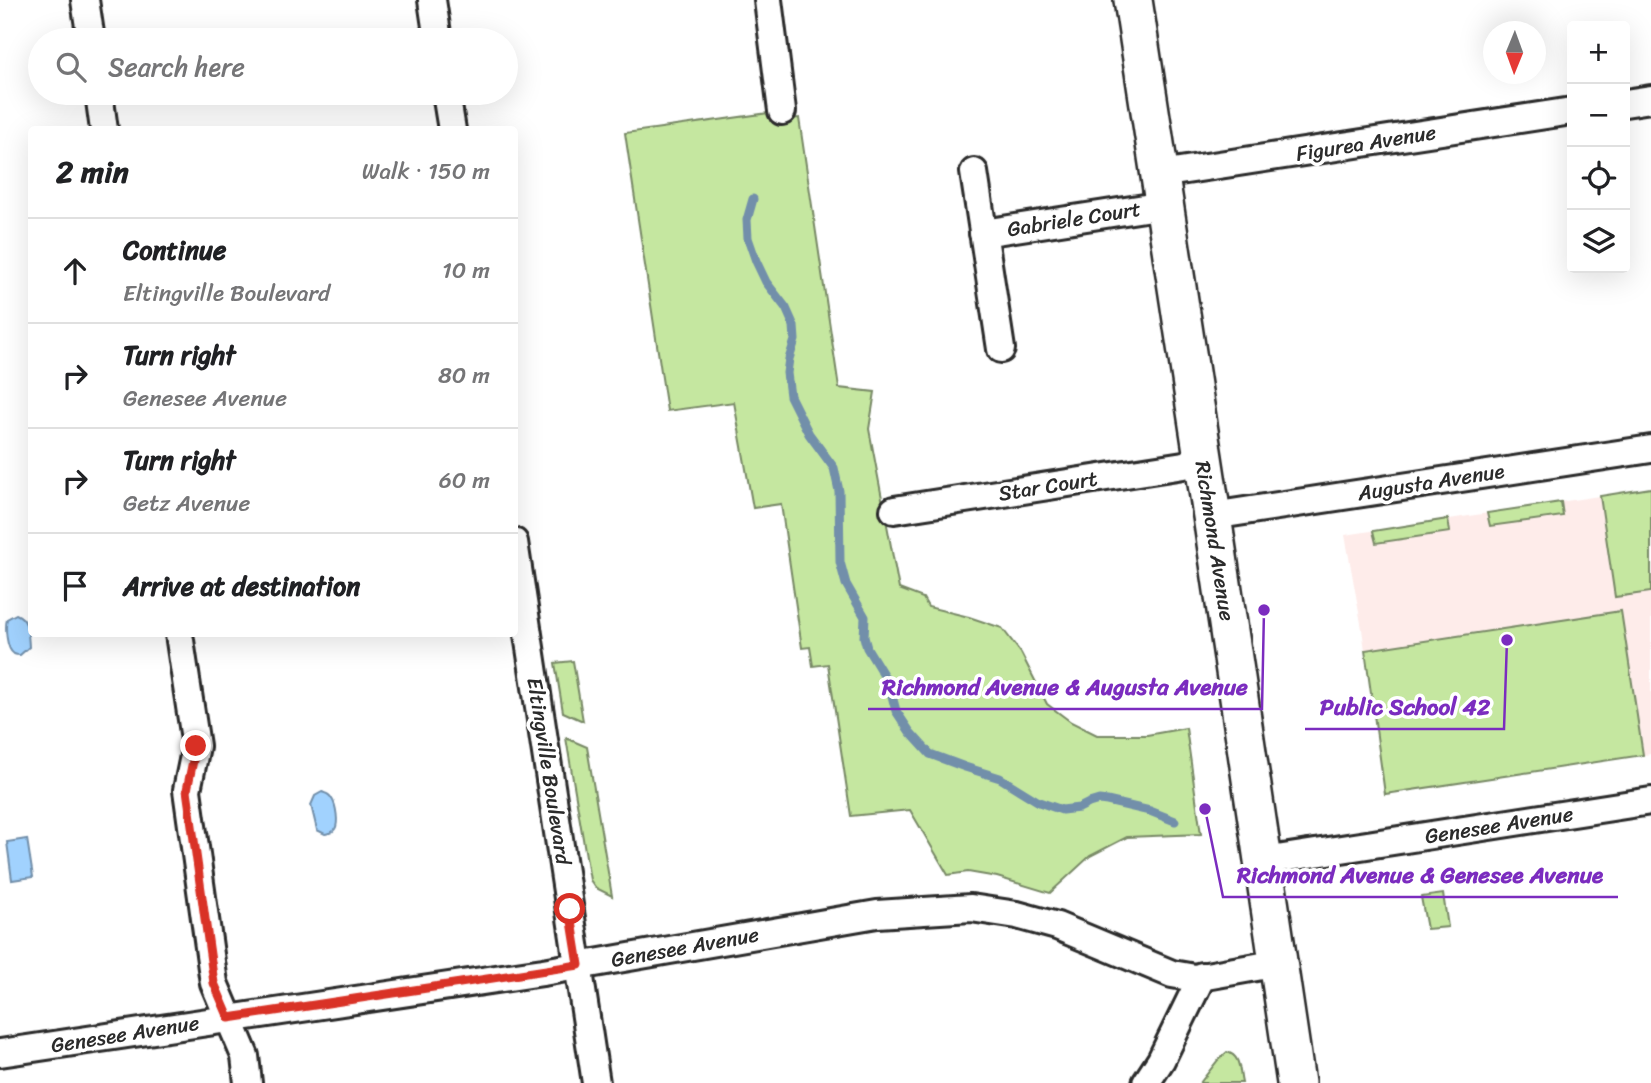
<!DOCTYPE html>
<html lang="en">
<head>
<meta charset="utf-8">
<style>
  :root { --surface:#fff; --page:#f2f2f2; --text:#202124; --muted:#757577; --line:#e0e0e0 }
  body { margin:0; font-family:Sriracha,sans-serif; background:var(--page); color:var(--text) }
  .controls { position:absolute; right:21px; top:21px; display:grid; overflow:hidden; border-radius:7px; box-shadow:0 7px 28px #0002 }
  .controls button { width:63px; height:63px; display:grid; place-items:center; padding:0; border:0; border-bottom:2px solid var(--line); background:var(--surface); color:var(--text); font:35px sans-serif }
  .compass { position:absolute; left:1483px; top:21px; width:63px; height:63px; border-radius:50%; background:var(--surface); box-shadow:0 7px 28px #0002; rotate:181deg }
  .stop { position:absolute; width:21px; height:21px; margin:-16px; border:5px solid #d93025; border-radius:50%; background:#fff }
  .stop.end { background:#d93025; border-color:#fff; box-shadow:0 2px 7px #0008 }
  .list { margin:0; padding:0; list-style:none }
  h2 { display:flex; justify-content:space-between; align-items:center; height:91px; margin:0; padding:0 28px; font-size:30px }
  h2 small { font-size:23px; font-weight:400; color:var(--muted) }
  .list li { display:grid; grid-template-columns:46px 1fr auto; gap:21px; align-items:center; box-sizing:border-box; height:105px; padding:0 28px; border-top:2px solid var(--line) }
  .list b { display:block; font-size:26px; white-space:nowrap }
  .list p { margin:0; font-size:23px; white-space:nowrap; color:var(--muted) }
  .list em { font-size:23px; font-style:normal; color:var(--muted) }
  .icon { flex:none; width:38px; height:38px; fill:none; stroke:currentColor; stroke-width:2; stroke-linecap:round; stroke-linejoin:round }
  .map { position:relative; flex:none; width:1651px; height:1083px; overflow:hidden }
  .search { position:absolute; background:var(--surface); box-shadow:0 7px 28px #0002; left:28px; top:28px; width:490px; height:77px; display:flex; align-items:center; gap:18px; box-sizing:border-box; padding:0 24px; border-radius:38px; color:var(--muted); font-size:26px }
  .panel { position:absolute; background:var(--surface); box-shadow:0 7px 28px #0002; left:28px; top:126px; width:490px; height:511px; border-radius:7px }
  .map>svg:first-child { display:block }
  .built { fill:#feecea }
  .green { fill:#c5e7a0; stroke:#788966; stroke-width:2 }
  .water { fill:#a1d2fe; stroke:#728faa; stroke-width:2 }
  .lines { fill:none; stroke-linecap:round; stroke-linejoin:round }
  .stream { stroke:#728faa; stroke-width:9 }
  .minor-casing { stroke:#2b2b2b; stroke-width:32 }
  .secondary-casing { stroke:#2b2b2b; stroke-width:42 }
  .minor { stroke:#fff; stroke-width:26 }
  .secondary { stroke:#fff; stroke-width:37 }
  .route { stroke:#d93025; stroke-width:9 }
  .labels { text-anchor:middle; stroke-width:7; stroke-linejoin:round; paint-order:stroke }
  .street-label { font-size:21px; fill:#2b2b2b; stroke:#fff }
  .leader { fill:none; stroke:#7b2cbf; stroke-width:2.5 }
  .callout-dot { fill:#7b2cbf; stroke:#fff; stroke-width:2.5 }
  .callout-label { font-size:23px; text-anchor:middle; font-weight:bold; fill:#7b2cbf; stroke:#fff; stroke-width:7; stroke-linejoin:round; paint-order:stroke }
</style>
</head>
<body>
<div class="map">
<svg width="1651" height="1083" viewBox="0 0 1651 1083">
  <rect width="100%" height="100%" fill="#fff"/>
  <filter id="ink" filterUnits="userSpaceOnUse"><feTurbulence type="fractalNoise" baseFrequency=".0143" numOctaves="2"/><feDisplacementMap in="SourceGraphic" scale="14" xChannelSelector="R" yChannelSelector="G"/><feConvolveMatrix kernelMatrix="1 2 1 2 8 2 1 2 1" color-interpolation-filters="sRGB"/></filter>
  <g filter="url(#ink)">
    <path class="built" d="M 1651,488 L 1651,754 L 1385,794 L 1362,629 L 1345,535 Z"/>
    <g class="green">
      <path d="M 769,113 L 770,121 L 799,118 L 839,388 L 875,392 L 869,429 L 899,589 L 923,598 L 928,607 L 969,617 L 1002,628 L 1021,653 L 1047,704 L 1071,722 L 1097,735 L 1147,735 L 1186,728 L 1201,834 L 1127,837 L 1090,856 L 1050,893 L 997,877 L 968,872 L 948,875 L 910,810 L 851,816 L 828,664 L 813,666 L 810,647 L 802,648 L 781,504 L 753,508 L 734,402 L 667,411 L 625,133 Z"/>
      <path d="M 1651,488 L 1651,592 L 1615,597 L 1600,496 Z"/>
      <path d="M 1561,502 L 1563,516 L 1490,526 L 1487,513 Z"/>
      <path d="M 1448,519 L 1450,532 L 1376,543 L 1373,531 Z"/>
      <path d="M 1621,611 L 1643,755 L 1385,794 L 1365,650 Z"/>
      <path d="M 573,661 L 583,721 L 563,712 L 555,663 Z"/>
      <path d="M 566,738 L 587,747 L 612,896 L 596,888 L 590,880 Z"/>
      <path d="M 1443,894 L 1448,927 L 1427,929 L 1421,897 Z"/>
      <path d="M 1227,1052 C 1241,1056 1239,1070 1242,1083 L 1200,1083 L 1218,1060 Z"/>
    </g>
    <g class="water">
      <path d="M 16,614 C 29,619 28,634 29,647 L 20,655 C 18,655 16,655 14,654 C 6,649 5,627 7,619 Z"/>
      <path d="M 322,792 C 327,794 329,794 332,799 C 336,805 339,823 335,829 C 332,833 330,833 325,834 L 317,830 L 311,805 L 315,796 Z"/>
      <path d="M 27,839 L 33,877 L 12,880 L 7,842 Z"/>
    </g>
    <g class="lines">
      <path class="stream" d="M 753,199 L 747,220 L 748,238 L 756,261 L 766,282 L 786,308 L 794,326 L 795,340 L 789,359 L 787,373 L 790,396 L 809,434 L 834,468 L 839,491 L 840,562 L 846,584 L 865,617 L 864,637 L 867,648 L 889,684 L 896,711 L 910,732 L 930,754 L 965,767 L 1000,778 L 1039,802 L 1062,810 L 1079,808 L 1089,803 L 1099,800 L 1107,801 L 1150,811 L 1175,821"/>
      <g class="minor-casing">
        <g id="minor">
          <path d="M 85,0 L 91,40"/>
          <path d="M 432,0 L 438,40"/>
          <path d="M 768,0 L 782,111"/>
          <path d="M 99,93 L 104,130"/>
          <path d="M 446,93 L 452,130"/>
          <path d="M 1625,103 L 1651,99"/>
          <path d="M 974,172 L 1001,349"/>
          <path d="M 1160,174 L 1572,111"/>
          <path d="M 983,233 L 1164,205"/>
          <path d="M 894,510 L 1203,462"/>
          <path d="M 1212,516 L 1651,449"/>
          <path d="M 514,542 L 596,1083"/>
          <path d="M 179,634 L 196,746 L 187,790 L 214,983 L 245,1056 L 248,1083"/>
          <path d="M 1264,861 L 1651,801"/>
          <path d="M 0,1053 L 543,972 L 877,914 L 971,908 L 1017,915 L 1057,926 L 1172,974 L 1195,978 L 1279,963"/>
          <path d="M 1146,1083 L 1161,1060 L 1202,976"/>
        </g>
      </g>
      <g class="secondary-casing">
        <path id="secondary" d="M 1133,0 L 1212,516 L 1296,1083"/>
      </g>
      <use href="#minor" class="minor"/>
      <use href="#secondary" class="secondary"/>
    </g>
  </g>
  <g class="lines" filter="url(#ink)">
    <path class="route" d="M 196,746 L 187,790 L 214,983 L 229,1018 L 579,965 L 570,909"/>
  </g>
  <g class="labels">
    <g class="street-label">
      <text transform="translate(1366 143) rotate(-9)" y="7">Figurea Avenue</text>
      <text transform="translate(1074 219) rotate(-9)" y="7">Gabriele Court</text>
      <text transform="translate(1431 482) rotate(-9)" y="7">Augusta Avenue</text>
      <text transform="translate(1048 486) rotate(-9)" y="7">Star Court</text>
      <text transform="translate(1215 541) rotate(81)" y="7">Richmond Avenue</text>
      <text transform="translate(549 771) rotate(81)" y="7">Eltingville Boulevard</text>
      <text transform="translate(1499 825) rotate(-9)" y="7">Genesee Avenue</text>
      <text transform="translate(685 947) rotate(-10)" y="7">Genesee Avenue</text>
      <text transform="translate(125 1034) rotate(-9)" y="7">Genesee Avenue</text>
    </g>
  </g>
  <path class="leader" d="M1264 610L1262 709H868M1507 640L1504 729H1305M1205 809L1223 897H1618"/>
  <g class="callout-dot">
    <circle cx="1264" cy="610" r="7"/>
    <circle cx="1507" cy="640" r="7"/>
    <circle cx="1205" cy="809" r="7"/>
  </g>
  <g class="callout-label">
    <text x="1065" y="695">Richmond Avenue &amp; Augusta Avenue</text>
    <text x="1405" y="715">Public School 42</text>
    <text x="1420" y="883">Richmond Avenue &amp; Genesee Avenue</text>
  </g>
</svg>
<div class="controls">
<button>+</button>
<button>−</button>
<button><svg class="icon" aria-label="locate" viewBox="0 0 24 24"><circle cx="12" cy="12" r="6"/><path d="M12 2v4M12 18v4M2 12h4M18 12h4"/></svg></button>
<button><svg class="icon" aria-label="layers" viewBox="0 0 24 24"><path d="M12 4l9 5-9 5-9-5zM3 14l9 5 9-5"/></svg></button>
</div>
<svg class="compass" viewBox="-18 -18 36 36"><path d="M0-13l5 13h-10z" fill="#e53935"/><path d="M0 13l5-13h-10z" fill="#757577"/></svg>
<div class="stop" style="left:570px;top:909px"></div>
<div class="stop end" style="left:196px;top:746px"></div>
<div class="search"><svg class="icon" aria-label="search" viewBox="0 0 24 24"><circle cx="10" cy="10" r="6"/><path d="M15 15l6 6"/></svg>Search here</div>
<section class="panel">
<h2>2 min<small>Walk · 150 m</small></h2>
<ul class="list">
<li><svg class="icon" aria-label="ahead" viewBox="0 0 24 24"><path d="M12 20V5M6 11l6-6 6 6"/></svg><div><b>Continue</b><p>Eltingville Boulevard</p></div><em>10 m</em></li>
<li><svg class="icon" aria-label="right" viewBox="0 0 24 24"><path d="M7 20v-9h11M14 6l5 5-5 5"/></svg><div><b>Turn right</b><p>Genesee Avenue</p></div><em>80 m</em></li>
<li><svg class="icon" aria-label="right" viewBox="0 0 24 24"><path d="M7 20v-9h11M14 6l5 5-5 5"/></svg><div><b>Turn right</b><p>Getz Avenue</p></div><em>60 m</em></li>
<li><svg class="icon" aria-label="arrive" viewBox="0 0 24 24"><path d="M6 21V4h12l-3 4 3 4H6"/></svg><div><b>Arrive at destination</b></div></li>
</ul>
</section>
</div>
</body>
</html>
